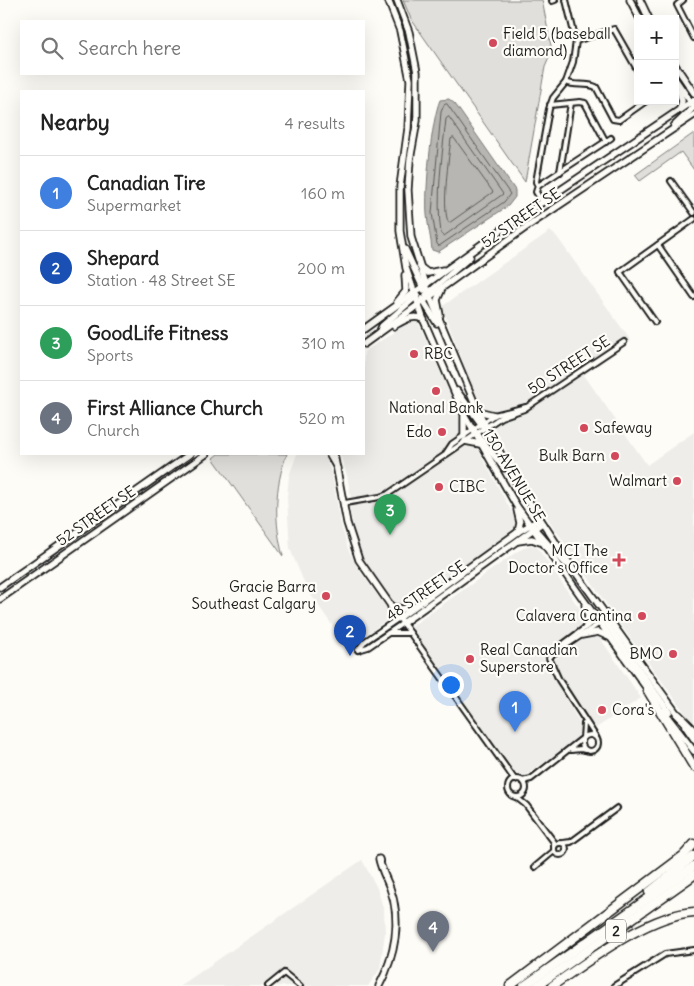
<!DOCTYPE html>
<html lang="en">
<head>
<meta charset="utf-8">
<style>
  :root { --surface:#fff; --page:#f6f6f6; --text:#222; --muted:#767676; --line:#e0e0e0; --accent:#0f766e }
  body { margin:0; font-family:Delius,sans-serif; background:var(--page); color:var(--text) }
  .controls { position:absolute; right:15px; top:15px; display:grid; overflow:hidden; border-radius:0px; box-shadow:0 5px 20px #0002 }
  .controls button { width:45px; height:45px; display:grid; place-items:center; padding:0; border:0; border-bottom:1px solid var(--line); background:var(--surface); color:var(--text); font:25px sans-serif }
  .you { position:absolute; left:450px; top:684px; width:18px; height:18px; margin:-12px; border:4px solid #fff; border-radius:50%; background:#1a73e8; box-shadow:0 0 0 8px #1a73e833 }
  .badge { display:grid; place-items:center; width:32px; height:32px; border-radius:50%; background:var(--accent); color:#fff; font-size:16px; font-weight:700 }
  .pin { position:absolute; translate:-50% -41px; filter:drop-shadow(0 1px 2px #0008) }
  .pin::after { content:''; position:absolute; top:26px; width:18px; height:15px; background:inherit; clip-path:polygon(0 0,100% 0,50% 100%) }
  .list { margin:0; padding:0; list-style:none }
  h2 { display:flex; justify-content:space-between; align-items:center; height:65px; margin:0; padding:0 20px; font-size:21px }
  h2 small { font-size:16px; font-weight:400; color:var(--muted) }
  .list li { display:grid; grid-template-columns:32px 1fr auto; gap:15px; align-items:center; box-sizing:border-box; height:75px; padding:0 20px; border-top:1px solid var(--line) }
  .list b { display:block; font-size:19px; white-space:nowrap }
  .list p { margin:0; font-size:16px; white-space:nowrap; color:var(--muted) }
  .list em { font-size:16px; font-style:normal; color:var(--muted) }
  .icon { flex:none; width:28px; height:28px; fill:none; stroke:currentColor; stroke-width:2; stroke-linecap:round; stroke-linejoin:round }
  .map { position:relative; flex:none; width:694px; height:986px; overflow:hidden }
  .search { position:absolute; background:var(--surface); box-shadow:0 5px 20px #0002; left:20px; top:20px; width:345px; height:55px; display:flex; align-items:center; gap:12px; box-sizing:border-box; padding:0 18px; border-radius:0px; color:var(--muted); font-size:19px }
  .panel { position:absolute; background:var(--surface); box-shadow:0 5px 20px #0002; left:20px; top:90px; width:345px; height:365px; border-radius:0px }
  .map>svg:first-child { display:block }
  .built { fill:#eeede9 }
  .green { fill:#e0dfdb; stroke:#7e7e7c }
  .water { fill:#b7b6b2; stroke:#797876 }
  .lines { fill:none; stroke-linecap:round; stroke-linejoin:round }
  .shore { stroke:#5a5a58; stroke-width:1 }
  .street-casing { stroke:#1c1c1c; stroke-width:8 }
  .secondary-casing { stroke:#1c1c1c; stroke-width:9 }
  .highway-casing { stroke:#1c1c1c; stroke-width:11 }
  .street { stroke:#fdfcf7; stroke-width:4 }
  .secondary { stroke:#fdfcf7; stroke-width:5.5 }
  .highway { stroke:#fdfcf7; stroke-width:8 }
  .poi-dot { fill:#d1495b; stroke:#fdfcf7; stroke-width:2 }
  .labels { text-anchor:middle; stroke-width:4.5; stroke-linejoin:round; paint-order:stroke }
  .shield { fill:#fdfcf7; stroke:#605f5e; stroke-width:1 }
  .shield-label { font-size:14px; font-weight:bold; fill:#1c1c1c }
  .poi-label { font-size:15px; fill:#1c1c1c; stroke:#fdfcf7; text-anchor:end }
  .street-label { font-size:15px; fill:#1c1c1c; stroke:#fdfcf7 }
</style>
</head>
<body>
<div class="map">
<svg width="694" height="986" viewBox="0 0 694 986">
  <rect width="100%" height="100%" fill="#fdfcf7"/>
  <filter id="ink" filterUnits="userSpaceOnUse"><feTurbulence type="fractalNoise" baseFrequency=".02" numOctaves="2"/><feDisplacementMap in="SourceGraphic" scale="10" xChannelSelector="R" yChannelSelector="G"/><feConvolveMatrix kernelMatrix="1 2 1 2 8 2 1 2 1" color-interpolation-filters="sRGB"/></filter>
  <g filter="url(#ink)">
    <g class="built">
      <path d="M 550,231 L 557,237 L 631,341 L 584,375 L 647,465 L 694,432 L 694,725 L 622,627 L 527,488 L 473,388 L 445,315 L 443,306 Z"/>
      <path d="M 417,320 L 458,412 L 462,432 L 470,444 L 476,446 L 517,522 L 513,529 L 477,557 L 403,607 L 392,603 L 369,570 L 359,551 L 349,507 L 352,504 L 347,475 L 340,454 L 364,454 L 364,352 L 403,326 Z"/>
      <path d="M 297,454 L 324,454 L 325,456 L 332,475 L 341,525 L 348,549 L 359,570 L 391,614 L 389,618 L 348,648 L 307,589 L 290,549 L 287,497 L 289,476 Z"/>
      <path d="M 530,545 L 537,547 L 584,615 L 583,622 L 579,628 L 549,652 L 544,662 L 582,727 L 582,731 L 575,741 L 525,776 L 521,776 L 510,768 L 414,632 L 412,626 L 518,551 Z"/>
      <path d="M 598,635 L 641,698 L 593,730 L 556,667 L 555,660 L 559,654 L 573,645 L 590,636 Z"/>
      <path d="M 362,860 L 377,888 L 384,911 L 385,933 L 380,969 L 368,986 L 180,986 Z"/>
    </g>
    <g class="green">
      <path d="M 403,0 L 542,0 L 552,51 L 545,67 L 525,182 L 411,19 Z"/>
      <path d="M 694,133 L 694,170 L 681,152 L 640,181 L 635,175 Z"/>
      <path d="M 218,454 L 287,454 C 274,486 274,523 283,556 L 213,458 Z"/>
    </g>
    <path class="water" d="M 449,99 L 455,104 L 515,190 L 515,197 L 508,206 L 438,252 L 432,250 C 431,238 428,227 427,215 C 425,191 431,122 440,100 Z"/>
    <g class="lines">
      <g class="shore">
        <path d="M 447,104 L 510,194 L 504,202 L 439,246 L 437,244 L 432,213 L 441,112 L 444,105 Z"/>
        <path d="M 449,117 L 503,194 L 444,236 L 441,234 C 436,196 442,157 446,119 Z"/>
        <path d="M 454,138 L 493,192 L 449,223 C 441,213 449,154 451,139 Z"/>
      </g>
      <g class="street-casing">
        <g id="street">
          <path d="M 566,0 L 576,41 L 573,62 L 566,82 C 575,87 586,82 596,87 L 613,119 L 619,120 L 646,101"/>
          <path d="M 683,0 L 677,5 L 694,38"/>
          <path d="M 552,1 L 555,0"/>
          <path d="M 576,41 L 614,29 L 638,71"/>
          <path d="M 566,82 L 553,98 L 549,109 L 536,182 L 538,186 L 611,138"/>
          <path d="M 550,105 L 580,102 L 585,103 L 606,142"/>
          <path d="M 560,172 L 571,103"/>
          <path d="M 671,181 L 694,213"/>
          <path d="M 538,186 L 536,192 L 543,203"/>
          <path d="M 658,245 L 694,297"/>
          <path d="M 655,322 L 620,272 L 694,219"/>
          <path d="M 446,453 L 452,444 L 494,415 L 526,407"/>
          <path d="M 345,503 L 380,497 L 388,494 L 501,417 L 524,409 L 624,342"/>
          <path d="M 388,633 L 410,633"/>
          <path d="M 358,650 L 368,647 L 403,623 L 515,780"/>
          <path d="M 358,650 L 364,642 L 399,618"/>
          <path d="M 556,652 L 600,623"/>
          <circle cx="590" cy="743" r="8"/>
          <path d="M 596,737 L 559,680 L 549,658 L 558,648 L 605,613"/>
          <path d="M 571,750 L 581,749 L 585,750"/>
          <circle cx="517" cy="788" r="9"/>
          <path d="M 522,781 L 531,779 L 583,738 L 584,724"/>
          <path d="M 516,797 L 526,805 L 554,842 L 554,847"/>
          <circle cx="560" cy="849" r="6"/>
          <path d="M 563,843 L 571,842 L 617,808"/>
          <path d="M 535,867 L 554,851"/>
          <path d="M 268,986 L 284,973 L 300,986"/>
          <path d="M 614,986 L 665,954 L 694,950"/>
        </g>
      </g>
      <g class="secondary-casing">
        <g id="secondary">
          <path d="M 388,0 L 400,31 L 410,80 L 408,128 L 400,186 L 400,231 L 406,268 L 424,321 L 463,412 L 516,505 L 650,693"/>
          <path d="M 397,0 L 409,32 L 417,72 L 417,121 L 410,160 L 408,190 L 411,237 L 430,297 L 478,411 L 513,477 L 571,566 L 680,718"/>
          <path d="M 630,0 L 640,19"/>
          <path d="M 640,0 L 649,19"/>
          <path d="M 675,65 L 694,93"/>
          <path d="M 679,90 L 682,101 L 680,109"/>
          <path d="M 674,126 L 694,107 L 675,79"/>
          <path d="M 405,249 L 424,290"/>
          <path d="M 420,267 L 428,273 L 443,270"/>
          <path d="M 426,295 L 470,257"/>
          <path d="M 422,299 L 437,323"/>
          <path d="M 397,302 L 406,291 L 405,275"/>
          <path d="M 440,315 L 437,300 L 441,291"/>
          <path d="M 394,326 C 403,321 414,313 424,320"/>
          <path d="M 364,329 L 507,226 L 694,100"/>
          <path d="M 379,333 L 382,326 L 418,295"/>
          <path d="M 364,344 L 525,228 L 694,115"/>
          <path d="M 457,391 L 484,428"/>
          <path d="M 478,411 L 494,415"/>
          <path d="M 474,430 L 504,468"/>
          <path d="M 464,436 L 464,416"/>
          <path d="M 465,441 L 480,444"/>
          <path d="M 329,454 L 337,468"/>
          <path d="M 334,454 L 347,523 L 359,560 L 403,623 L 542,523"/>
          <path d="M 517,510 L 520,523 L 518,532"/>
          <path d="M 533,527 L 565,563 L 571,566"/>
          <path d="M 518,541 L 532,539 L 540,542"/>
          <path d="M 0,587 L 190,454"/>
          <path d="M 0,599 L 206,454"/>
          <path d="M 585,605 L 588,616 L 586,626"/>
          <path d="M 391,607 L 402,609 L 413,607"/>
          <path d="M 399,618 L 518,532 L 540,519"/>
          <path d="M 597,619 L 604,620 L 669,712"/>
          <path d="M 582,635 L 598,632 L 609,637"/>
          <path d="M 663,711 L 694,751"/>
          <path d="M 685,726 L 694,739"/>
          <path d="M 379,859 C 381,869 386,878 390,888 C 402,921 395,956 379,986"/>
        </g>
      </g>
      <g class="highway-casing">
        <g id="highway">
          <path d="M 648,691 L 694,767"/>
          <path d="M 678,715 L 694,731"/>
          <path d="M 649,892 L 694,856"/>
          <path d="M 510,986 L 683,856 L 694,844"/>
          <path d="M 524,986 L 694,866"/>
          <path d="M 537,986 L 694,875"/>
          <path d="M 552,986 C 590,960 648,915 694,912"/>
        </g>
      </g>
      <use href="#street" class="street"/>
      <use href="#secondary" class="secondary"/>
      <use href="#highway" class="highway"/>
    </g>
  </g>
  <g class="poi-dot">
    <circle cx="493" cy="43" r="5"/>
    <circle cx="414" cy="354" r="5"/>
    <circle cx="436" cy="391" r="5"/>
    <circle cx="584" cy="428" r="5"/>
    <circle cx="442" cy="432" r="5"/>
    <circle cx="615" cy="456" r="5"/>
    <circle cx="677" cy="481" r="5"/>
    <circle cx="439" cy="487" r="5"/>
    <path d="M616.5 552.5h5v5h5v5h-5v5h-5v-5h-5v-5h5z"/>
    <circle cx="326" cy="596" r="5"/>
    <circle cx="642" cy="616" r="5"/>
    <circle cx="673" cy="654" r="5"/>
    <circle cx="470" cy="659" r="5"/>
    <circle cx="602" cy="710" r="5"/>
  </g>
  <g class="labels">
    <rect class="shield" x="606" y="919.5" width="20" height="23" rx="4"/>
    <g class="shield-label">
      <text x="616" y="936">2</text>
    </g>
    <g class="poi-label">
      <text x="503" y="39" text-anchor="start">Field 5 (baseball<tspan x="503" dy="17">diamond)</tspan></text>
      <text x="424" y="359" text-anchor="start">RBC</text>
      <text x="436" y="413" text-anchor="middle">National Bank</text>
      <text x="594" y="433" text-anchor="start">Safeway</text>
      <text x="432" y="437">Edo</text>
      <text x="605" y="461">Bulk Barn</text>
      <text x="667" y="486">Walmart</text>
      <text x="449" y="492" text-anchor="start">CIBC</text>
      <text x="608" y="556">MCI The<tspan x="608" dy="17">Doctor's Office</tspan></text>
      <text x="316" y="592">Gracie Barra<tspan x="316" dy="17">Southeast Calgary</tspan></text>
      <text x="632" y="621">Calavera Cantina</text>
      <text x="480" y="655" text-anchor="start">Real Canadian<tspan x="480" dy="17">Superstore</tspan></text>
      <text x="663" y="659">BMO</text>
      <text x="612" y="715" text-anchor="start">Cora's</text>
    </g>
    <g class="street-label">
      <text transform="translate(521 218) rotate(-35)" y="5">52 STREET SE</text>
      <text transform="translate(569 365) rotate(-33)" y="5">50 STREET SE</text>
      <text transform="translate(514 475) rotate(59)" y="5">130 AVENUE SE</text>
      <text transform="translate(96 516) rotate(-35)" y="5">52 STREET SE</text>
      <text transform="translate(426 591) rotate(-35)" y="5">48 STREET SE</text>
    </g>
  </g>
</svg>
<div class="controls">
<button>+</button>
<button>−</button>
</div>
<div class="you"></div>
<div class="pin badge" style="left:515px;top:732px;background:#3f7fe0">1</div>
<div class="pin badge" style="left:350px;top:656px;background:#1a4fb4">2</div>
<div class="pin badge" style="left:390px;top:535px;background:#2e9e5b">3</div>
<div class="pin badge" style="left:433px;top:952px;background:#6b7280">4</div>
<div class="search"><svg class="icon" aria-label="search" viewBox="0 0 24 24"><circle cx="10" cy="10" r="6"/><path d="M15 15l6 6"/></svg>Search here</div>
<section class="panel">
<h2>Nearby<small>4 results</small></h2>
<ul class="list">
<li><span class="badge" style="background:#3f7fe0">1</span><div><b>Canadian Tire</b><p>Supermarket</p></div><em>160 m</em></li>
<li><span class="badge" style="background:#1a4fb4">2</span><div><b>Shepard</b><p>Station · 48 Street SE</p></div><em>200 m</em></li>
<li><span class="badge" style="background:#2e9e5b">3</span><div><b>GoodLife Fitness</b><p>Sports</p></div><em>310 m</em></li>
<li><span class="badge" style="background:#6b7280">4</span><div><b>First Alliance Church</b><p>Church</p></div><em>520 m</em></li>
</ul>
</section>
</div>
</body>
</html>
